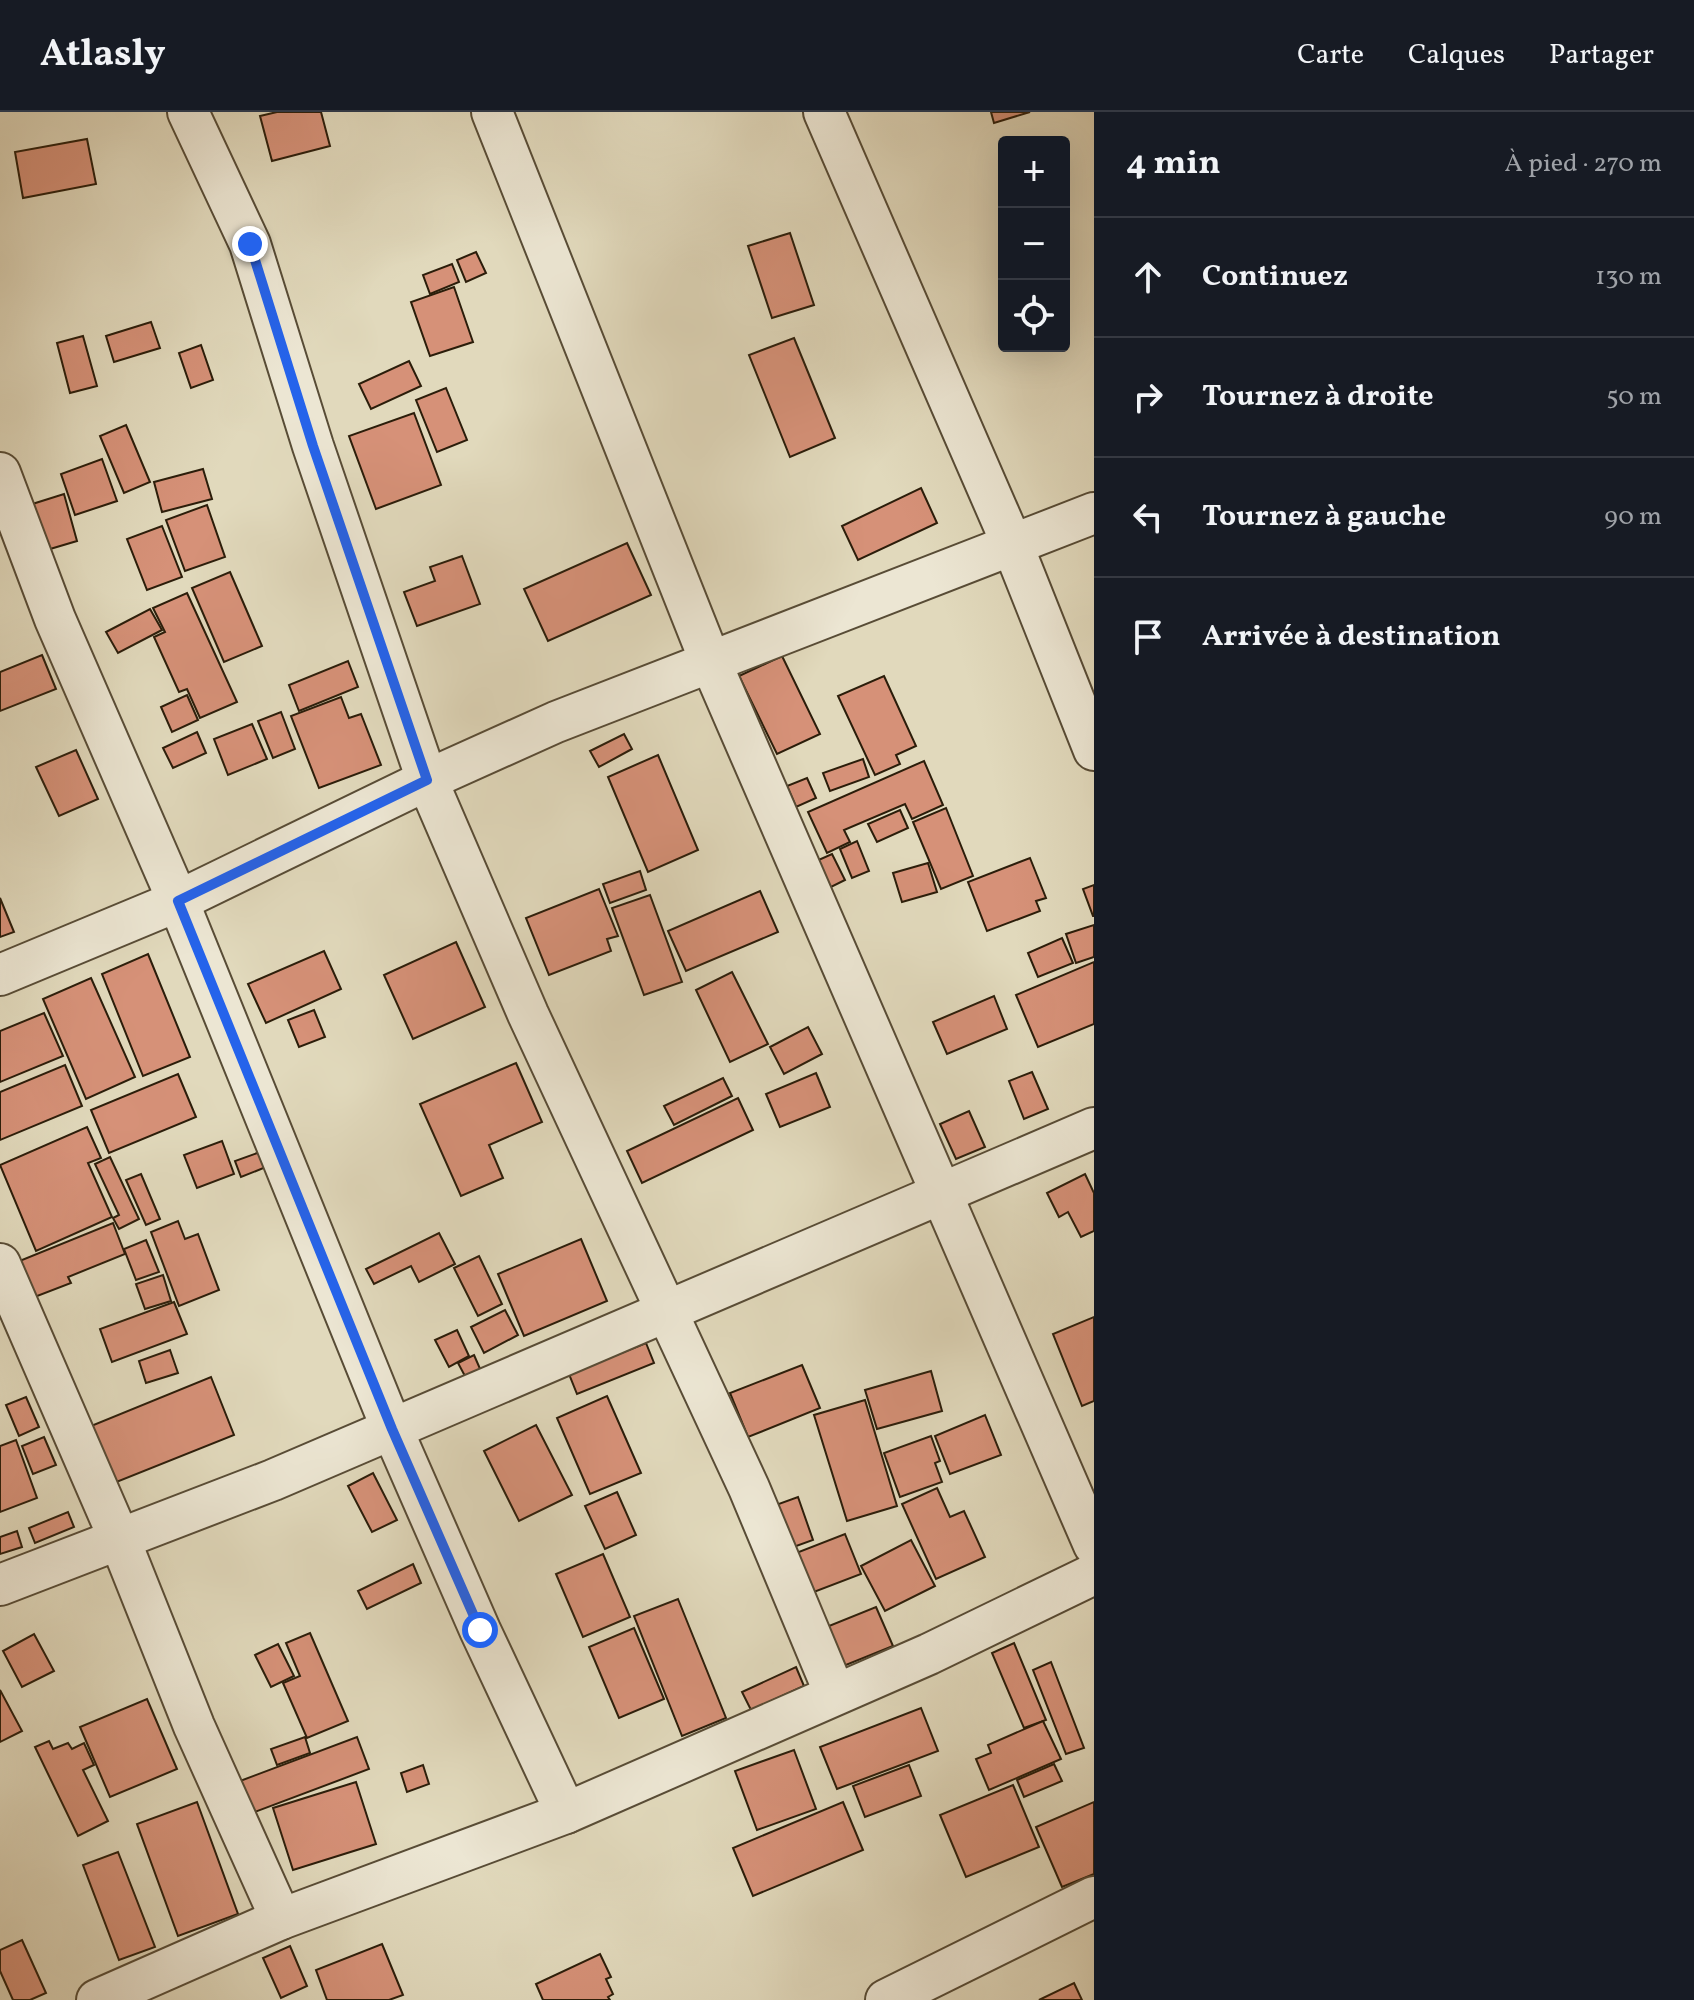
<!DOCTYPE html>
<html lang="fr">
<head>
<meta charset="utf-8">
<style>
  :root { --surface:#171b24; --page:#20242c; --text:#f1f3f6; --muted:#9ea1a6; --line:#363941 }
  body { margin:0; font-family:Vollkorn,serif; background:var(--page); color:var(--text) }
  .controls { position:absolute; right:24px; top:24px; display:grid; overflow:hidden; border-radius:8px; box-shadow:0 8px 32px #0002 }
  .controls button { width:72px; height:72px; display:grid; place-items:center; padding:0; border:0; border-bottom:2px solid var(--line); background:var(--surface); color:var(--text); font:40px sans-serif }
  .stop { position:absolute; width:24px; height:24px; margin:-18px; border:6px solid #2563eb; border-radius:50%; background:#fff }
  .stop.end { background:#2563eb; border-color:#fff; box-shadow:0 2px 8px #0008 }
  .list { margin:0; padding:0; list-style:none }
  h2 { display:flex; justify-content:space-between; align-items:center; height:104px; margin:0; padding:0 32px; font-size:34px }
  h2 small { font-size:26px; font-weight:400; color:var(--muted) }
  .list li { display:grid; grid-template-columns:52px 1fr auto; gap:24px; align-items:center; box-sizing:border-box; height:120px; padding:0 32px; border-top:2px solid var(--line) }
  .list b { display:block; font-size:30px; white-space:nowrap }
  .list em { font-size:26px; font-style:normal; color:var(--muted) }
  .icon { flex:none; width:44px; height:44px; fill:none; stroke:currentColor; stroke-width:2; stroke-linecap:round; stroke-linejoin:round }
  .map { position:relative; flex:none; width:1094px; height:1888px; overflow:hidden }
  header { display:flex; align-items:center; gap:48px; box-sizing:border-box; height:112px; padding:0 40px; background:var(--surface); border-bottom:2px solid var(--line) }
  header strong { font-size:38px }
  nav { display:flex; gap:44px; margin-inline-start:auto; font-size:28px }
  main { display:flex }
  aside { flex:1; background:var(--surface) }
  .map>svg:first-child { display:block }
  .building { fill:#d69178; stroke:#2b1d0a; stroke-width:2 }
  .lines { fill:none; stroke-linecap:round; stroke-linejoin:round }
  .street-casing { stroke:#584c36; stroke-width:44 }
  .street { stroke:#ece6d3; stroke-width:40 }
  .route { stroke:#2563eb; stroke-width:10 }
</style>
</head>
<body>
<header>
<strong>Atlasly</strong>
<nav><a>Carte</a><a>Calques</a><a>Partager</a></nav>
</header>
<main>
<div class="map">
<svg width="1094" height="1888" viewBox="0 0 1094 1888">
  <rect width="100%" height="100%" fill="#e1d9bc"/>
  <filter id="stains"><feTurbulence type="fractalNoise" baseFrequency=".0025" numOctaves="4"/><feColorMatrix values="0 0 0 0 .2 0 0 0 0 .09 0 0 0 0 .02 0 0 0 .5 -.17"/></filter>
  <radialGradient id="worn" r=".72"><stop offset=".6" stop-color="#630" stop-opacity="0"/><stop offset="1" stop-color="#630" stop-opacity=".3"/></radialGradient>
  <g class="building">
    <path d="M 277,0 L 321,0 L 330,34 L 272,49 L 260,4 Z"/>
    <path d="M 991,0 L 1030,0 L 994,11 Z"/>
    <path d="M 87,27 L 96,72 L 23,86 L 15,40 Z"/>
    <path d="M 790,121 L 814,193 L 772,206 L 748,134 Z"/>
    <path d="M 476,140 L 486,161 L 466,170 L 457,148 Z"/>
    <path d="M 452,152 L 459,170 L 430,182 L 423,163 Z"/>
    <path d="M 454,175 L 473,230 L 430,244 L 411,190 Z"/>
    <path d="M 151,210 L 160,236 L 114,250 L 106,224 Z"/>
    <path d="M 83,224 L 97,274 L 70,281 L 57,231 Z"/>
    <path d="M 794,226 L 835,326 L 790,345 L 749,243 Z"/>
    <path d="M 201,233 L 213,268 L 191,276 L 179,241 Z"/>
    <path d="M 409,249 L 421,274 L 371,297 L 359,272 Z"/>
    <path d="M 446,276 L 467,328 L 437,340 L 416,288 Z"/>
    <path d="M 414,301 L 441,373 L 376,397 L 349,324 Z"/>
    <path d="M 126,313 L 150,370 L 124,381 L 100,324 Z"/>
    <path d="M 102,347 L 117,389 L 75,403 L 61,362 Z"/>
    <path d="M 203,357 L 212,387 L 162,400 L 154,370 Z"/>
    <path d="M 921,376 L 937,411 L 858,448 L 842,414 Z"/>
    <path d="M 64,382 L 77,429 L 40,440 L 26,394 Z"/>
    <path d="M 207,393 L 225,445 L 185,459 L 166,408 Z"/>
    <path d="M 162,414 L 182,465 L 147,478 L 127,427 Z"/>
    <path d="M 627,431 L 651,483 L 548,529 L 524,477 Z"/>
    <path d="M 462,444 L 480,492 L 417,514 L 404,480 L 435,469 L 430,455 Z"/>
    <path d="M 230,460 L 262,534 L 224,550 L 192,476 Z"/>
    <path d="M 187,481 L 237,590 L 200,606 L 187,577 L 179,580 L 154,525 L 165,520 L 153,496 Z"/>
    <path d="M 150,497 L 162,518 L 118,541 L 106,520 Z"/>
    <path d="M 42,543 L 56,577 L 0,599 L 0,560 Z"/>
    <path d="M 782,544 L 820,622 L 777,642 L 739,564 Z"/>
    <path d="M 348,549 L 358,575 L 299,599 L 289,573 Z"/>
    <path d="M 884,564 L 916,634 L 896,643 L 900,652 L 875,663 L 838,584 Z"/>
    <path d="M 187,583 L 198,608 L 172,620 L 161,595 Z"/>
    <path d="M 341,585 L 349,606 L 361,602 L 381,653 L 319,676 L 291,604 Z"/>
    <path d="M 281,600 L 295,637 L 273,646 L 258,609 Z"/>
    <path d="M 252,612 L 267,647 L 228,663 L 214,627 Z"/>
    <path d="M 197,620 L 206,641 L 173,656 L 163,636 Z"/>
    <path d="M 624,622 L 632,637 L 599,655 L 590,639 Z"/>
    <path d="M 76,638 L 98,687 L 59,704 L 36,655 Z"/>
    <path d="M 658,643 L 698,738 L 648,760 L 608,665 Z"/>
    <path d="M 863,647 L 869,665 L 830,679 L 823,661 Z"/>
    <path d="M 924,649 L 943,693 L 912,707 L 905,692 L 844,718 L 850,730 L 827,741 L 808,700 Z"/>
    <path d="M 807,666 L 816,686 L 796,695 L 787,674 Z"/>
    <path d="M 946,696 L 973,764 L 941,777 L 913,710 Z"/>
    <path d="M 900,698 L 908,716 L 877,730 L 868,712 Z"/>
    <path d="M 857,729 L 869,759 L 852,766 L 840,737 Z"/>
    <path d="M 832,742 L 845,768 L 827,777 L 814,750 Z"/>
    <path d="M 1030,746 L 1046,786 L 1036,789 L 1040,799 L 987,819 L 968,770 Z"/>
    <path d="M 928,751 L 937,780 L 902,790 L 893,761 Z"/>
    <path d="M 640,759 L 646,778 L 610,791 L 603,772 Z"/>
    <path d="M 1094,773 L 1094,804 L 1093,804 L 1083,777 Z"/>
    <path d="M 599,777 L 618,824 L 607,827 L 611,839 L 549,863 L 526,806 Z"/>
    <path d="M 760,779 L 778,820 L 686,859 L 668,819 Z"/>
    <path d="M 650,783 L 682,870 L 644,883 L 612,796 Z"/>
    <path d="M 0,786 L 14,820 L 0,825 Z"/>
    <path d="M 1094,813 L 1094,845 L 1076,851 L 1066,822 Z"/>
    <path d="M 1062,826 L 1073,851 L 1038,865 L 1028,841 Z"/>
    <path d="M 456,830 L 485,895 L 413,927 L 384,863 Z"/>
    <path d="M 324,839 L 341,877 L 266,911 L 248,872 Z"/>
    <path d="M 148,842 L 190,945 L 143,964 L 102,862 Z"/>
    <path d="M 1094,850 L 1094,912 L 1038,935 L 1016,883 Z"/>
    <path d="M 732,860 L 768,932 L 730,950 L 696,878 Z"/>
    <path d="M 91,866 L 135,965 L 86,987 L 43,887 Z"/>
    <path d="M 994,884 L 1007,917 L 947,942 L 933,910 Z"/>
    <path d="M 314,898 L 325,925 L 299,935 L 288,908 Z"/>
    <path d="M 44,901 L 63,944 L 0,970 L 0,919 Z"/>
    <path d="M 808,915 L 822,942 L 784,962 L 770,935 Z"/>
    <path d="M 516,951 L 542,1010 L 489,1033 L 503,1066 L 461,1084 L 420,992 Z"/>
    <path d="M 65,953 L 82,994 L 0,1028 L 0,980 Z"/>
    <path d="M 1032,960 L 1048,997 L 1024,1007 L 1009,969 Z"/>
    <path d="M 816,961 L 830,995 L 780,1015 L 766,982 Z"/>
    <path d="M 178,962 L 196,1005 L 109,1041 L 91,998 Z"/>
    <path d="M 723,966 L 732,984 L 674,1013 L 664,994 Z"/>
    <path d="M 738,986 L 753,1018 L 642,1071 L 627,1039 Z"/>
    <path d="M 969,999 L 985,1035 L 956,1047 L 940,1012 Z"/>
    <path d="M 87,1015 L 101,1046 L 88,1051 L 112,1105 L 36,1139 L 0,1053 Z"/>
    <path d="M 222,1029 L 234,1062 L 197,1076 L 184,1043 Z"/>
    <path d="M 260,1040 L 266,1055 L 241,1065 L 235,1049 Z"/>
    <path d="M 110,1045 L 139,1107 L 119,1117 L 113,1106 L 119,1103 L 95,1052 Z"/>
    <path d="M 141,1062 L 160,1107 L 146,1113 L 126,1068 Z"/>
    <path d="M 1085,1062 L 1094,1081 L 1094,1119 L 1081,1125 L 1068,1100 L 1059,1105 L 1047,1081 Z"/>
    <path d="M 178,1109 L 185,1127 L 198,1122 L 219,1178 L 179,1194 L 151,1120 Z"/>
    <path d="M 113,1111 L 125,1142 L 68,1165 L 71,1171 L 32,1186 L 17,1150 Z"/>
    <path d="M 439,1121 L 455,1152 L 419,1170 L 411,1154 L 374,1172 L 366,1157 Z"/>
    <path d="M 581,1127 L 607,1189 L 524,1224 L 498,1162 Z"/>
    <path d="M 146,1128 L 159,1160 L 136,1168 L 124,1137 Z"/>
    <path d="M 479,1144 L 502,1192 L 478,1204 L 454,1156 Z"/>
    <path d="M 163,1163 L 171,1189 L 145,1197 L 136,1172 Z"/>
    <path d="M 174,1190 L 187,1222 L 112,1250 L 100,1217 Z"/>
    <path d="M 505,1198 L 518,1223 L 484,1241 L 471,1215 Z"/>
    <path d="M 1094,1205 L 1094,1289 L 1082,1294 L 1053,1222 Z"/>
    <path d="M 457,1218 L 469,1244 L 449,1255 L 435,1228 Z"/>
    <path d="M 646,1231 L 654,1251 L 577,1282 L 569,1262 Z"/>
    <path d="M 170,1238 L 178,1261 L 146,1271 L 139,1249 Z"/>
    <path d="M 474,1243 L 481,1259 L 466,1266 L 458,1251 Z"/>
    <path d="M 802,1253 L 820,1296 L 748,1325 L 730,1281 Z"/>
    <path d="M 931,1259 L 942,1299 L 877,1317 L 865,1278 Z"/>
    <path d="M 211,1265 L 234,1323 L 114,1371 L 91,1314 Z"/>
    <path d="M 607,1284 L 641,1361 L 590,1382 L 557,1306 Z"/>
    <path d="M 26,1285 L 39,1315 L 19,1324 L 6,1293 Z"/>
    <path d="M 865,1288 L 897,1394 L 847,1409 L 814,1303 Z"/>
    <path d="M 985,1303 L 1001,1343 L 950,1362 L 935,1324 Z"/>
    <path d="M 536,1313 L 572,1383 L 519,1409 L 484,1339 Z"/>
    <path d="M 931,1324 L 940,1349 L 935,1351 L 942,1370 L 900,1385 L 884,1341 Z"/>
    <path d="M 44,1325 L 56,1353 L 33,1362 L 22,1334 Z"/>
    <path d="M 16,1328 L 37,1386 L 0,1400 L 0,1334 Z"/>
    <path d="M 373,1361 L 397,1408 L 372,1420 L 348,1374 Z"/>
    <path d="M 937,1376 L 950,1405 L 964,1399 L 985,1445 L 936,1467 L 902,1392 Z"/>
    <path d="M 617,1380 L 636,1423 L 605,1437 L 585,1394 Z"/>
    <path d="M 798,1385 L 813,1428 L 788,1437 L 773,1394 Z"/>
    <path d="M 68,1400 L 74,1415 L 35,1431 L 29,1416 Z"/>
    <path d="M 17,1419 L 22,1435 L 0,1442 L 0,1425 Z"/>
    <path d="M 845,1422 L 861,1462 L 806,1483 L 791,1443 Z"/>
    <path d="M 911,1428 L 935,1474 L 885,1499 L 861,1454 Z"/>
    <path d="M 603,1442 L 630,1505 L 583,1525 L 556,1462 Z"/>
    <path d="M 413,1452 L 421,1471 L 367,1497 L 358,1479 Z"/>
    <path d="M 678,1487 L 726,1606 L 682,1624 L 634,1504 Z"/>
    <path d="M 876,1495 L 893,1534 L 836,1557 L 819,1518 Z"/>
    <path d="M 634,1516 L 664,1587 L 619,1606 L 589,1535 Z"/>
    <path d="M 310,1521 L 348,1609 L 307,1626 L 283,1571 L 300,1564 L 286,1531 Z"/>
    <path d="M 34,1522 L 54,1559 L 22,1575 L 3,1539 Z"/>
    <path d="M 1014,1531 L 1046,1608 L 1024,1616 L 992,1541 Z"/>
    <path d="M 278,1532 L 294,1564 L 271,1575 L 255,1543 Z"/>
    <path d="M 1051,1550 L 1084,1636 L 1066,1642 L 1033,1558 Z"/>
    <path d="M 796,1555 L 804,1574 L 751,1598 L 742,1580 Z"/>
    <path d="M 0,1578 L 22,1619 L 0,1630 Z"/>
    <path d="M 147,1587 L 177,1657 L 110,1685 L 80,1615 Z"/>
    <path d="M 921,1596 L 938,1639 L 837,1677 L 820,1635 Z"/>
    <path d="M 1043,1609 L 1061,1647 L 989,1678 L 976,1647 L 991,1641 L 988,1633 Z"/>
    <path d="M 305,1625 L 310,1641 L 277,1653 L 271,1637 Z"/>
    <path d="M 357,1625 L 369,1657 L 252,1701 L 240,1669 Z"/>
    <path d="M 49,1629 L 53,1637 L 68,1631 L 72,1637 L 84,1631 L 94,1653 L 83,1658 L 108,1709 L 78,1724 L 35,1635 Z"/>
    <path d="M 794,1638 L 816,1697 L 757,1718 L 735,1659 Z"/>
    <path d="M 1054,1652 L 1062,1669 L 1024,1685 L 1017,1668 Z"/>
    <path d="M 423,1653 L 429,1672 L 407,1680 L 401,1661 Z"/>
    <path d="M 909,1653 L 921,1684 L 865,1705 L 853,1674 Z"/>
    <path d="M 356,1670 L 376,1732 L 293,1758 L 273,1696 Z"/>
    <path d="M 1013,1673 L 1039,1735 L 966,1765 L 940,1703 Z"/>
    <path d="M 197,1690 L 238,1802 L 178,1824 L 137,1712 Z"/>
    <path d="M 843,1690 L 863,1738 L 753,1784 L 733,1736 Z"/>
    <path d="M 1094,1690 L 1094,1762 L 1062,1775 L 1036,1715 Z"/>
    <path d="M 118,1740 L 155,1835 L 119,1848 L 83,1753 Z"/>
    <path d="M 22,1828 L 46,1881 L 30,1888 L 13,1888 L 0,1859 L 0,1838 Z"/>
    <path d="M 382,1832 L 403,1883 L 389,1888 L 327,1888 L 316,1858 Z"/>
    <path d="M 290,1834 L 307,1874 L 281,1886 L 263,1846 Z"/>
    <path d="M 600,1842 L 611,1865 L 606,1867 L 613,1882 L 608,1885 L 610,1888 L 543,1888 L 536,1872 Z"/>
    <path d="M 1074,1871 L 1082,1888 L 1039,1888 Z"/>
  </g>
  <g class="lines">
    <g class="street-casing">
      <g id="street">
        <path d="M 188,0 L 250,132 L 313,334 L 427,668 L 528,902 L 749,1376 L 835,1582"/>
        <path d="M 492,0 L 711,551 L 1094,1433"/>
        <path d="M 824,0 L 1012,432 L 1094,638"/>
        <path d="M 0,361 L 55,507 L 178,789 L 392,1317 L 480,1518 L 566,1701"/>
        <path d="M 0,863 L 178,789 L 427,668 L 556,610 L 1094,401"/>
        <path d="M 0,1152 L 119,1426 L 194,1614 L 281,1807"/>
        <path d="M 0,1473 L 273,1368 L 1094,1016"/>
        <path d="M 97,1888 L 281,1807 L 566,1701 L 929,1542 L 1094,1462"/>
        <path d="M 886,1888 L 1094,1785"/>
      </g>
    </g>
    <use href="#street" class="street"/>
  </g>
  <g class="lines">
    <path class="route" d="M 250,132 L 313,334 L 427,668 L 178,789 L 392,1317 L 480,1518"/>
  </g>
  <rect width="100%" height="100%" filter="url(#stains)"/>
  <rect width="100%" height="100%" fill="url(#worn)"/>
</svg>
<div class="controls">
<button>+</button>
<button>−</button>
<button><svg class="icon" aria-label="locate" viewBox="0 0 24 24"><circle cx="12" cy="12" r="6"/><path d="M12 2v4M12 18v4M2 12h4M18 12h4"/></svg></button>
</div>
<div class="stop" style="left:480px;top:1518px"></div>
<div class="stop end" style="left:250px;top:132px"></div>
</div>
<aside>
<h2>4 min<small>À pied · 270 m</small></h2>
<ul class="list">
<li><svg class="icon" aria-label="ahead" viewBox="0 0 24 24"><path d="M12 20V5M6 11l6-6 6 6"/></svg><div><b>Continuez</b></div><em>130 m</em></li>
<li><svg class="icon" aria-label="right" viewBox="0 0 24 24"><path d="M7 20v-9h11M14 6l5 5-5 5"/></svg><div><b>Tournez à droite</b></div><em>50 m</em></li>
<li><svg class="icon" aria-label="left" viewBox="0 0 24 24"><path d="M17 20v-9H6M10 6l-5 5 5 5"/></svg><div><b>Tournez à gauche</b></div><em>90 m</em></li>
<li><svg class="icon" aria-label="arrive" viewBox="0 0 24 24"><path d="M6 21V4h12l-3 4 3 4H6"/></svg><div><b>Arrivée à destination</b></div></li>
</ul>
</aside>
</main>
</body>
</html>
